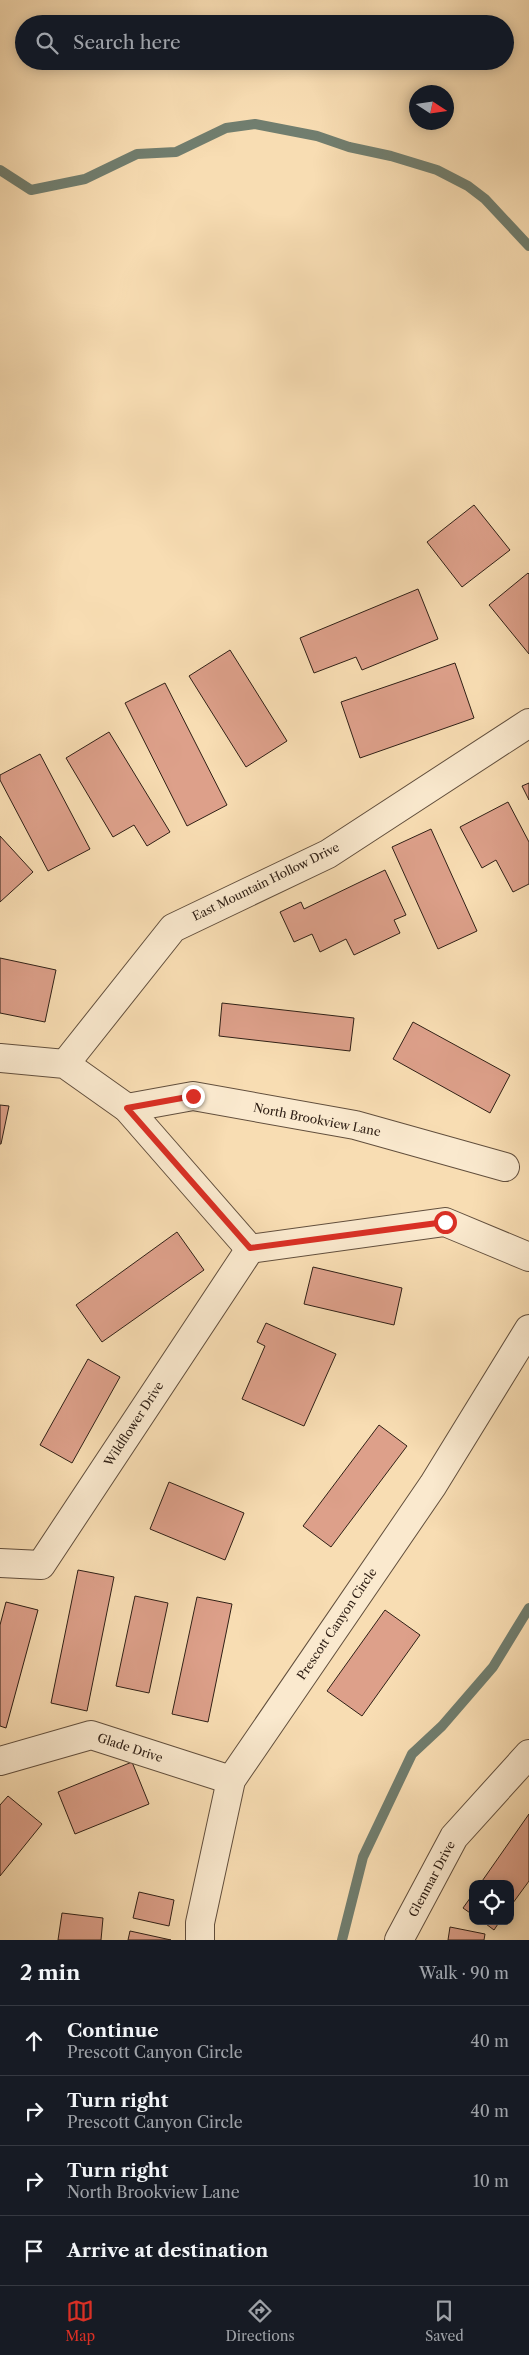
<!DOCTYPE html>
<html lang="en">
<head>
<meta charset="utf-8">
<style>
  :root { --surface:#171b24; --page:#242831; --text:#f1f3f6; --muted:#9ea1a6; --line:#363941; --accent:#d93025 }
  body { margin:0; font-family:"Libre Caslon Text",serif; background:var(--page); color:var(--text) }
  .controls { position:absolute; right:15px; bottom:15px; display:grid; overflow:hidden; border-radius:10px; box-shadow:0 2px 12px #0003 }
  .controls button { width:45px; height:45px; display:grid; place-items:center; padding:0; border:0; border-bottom:1px solid var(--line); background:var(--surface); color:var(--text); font:25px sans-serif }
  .compass { position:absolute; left:409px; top:85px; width:45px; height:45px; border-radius:50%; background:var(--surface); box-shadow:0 2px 12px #0003; rotate:102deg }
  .stop { position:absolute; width:15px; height:15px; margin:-11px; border:4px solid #d93025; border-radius:50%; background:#fff }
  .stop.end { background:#d93025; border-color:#fff; box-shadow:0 1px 5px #0008 }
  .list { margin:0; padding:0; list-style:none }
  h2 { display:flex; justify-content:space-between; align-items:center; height:65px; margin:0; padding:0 20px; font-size:21px }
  h2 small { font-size:16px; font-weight:400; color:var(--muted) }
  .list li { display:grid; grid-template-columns:32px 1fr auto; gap:15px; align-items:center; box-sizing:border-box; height:70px; padding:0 20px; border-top:1px solid var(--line) }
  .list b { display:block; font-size:19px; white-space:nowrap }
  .list p { margin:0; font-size:16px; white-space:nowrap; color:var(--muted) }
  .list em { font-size:16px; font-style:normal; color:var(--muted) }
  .icon { flex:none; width:28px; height:28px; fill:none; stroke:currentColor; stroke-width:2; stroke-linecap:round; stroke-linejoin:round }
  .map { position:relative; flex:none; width:529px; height:1940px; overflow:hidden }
  .search { position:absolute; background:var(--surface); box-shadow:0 2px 12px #0003; left:15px; right:15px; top:15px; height:55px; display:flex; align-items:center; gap:12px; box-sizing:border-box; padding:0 18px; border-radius:28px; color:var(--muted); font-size:19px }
  .sheet { height:345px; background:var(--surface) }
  nav { display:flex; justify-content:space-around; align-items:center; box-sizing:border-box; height:70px; border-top:1px solid var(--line); background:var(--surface); font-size:14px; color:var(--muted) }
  nav a { display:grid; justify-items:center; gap:2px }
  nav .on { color:var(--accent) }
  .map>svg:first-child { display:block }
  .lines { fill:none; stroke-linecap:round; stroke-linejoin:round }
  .stream { stroke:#717e6f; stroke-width:10 }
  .building { fill:#dda08a; stroke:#302016 }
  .minor-casing { stroke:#624f3d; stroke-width:30 }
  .minor { stroke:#fae9ce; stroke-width:28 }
  .route { stroke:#d93025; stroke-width:6 }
  .labels { text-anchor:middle; stroke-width:4; stroke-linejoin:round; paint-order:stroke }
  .street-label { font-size:12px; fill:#302016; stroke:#fae9ce }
</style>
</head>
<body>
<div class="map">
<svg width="529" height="1940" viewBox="0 0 529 1940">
  <rect width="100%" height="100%" fill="#f8ddb3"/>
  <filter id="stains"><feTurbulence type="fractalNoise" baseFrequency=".004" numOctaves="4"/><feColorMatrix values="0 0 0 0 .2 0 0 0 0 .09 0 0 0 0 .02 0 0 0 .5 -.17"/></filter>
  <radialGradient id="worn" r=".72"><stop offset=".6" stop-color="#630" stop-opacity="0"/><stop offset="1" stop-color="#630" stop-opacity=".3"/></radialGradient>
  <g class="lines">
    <g class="stream">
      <path d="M 0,170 L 31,190 L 85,179 L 137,154 L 176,152 L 226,128 L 255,124 L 317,136 L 349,147 L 391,156 L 437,170 L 468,186 L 485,199 L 529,246"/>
      <path d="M 342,1940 L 363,1857 L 412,1754 L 442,1726 L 493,1667 L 529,1608"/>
    </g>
  </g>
  <g class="building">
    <path d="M 474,505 L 510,550 L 462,587 L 427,542 Z"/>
    <path d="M 528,573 L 529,574 L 529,654 L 489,605 Z"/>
    <path d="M 418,589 L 438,639 L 362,670 L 356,657 L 314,673 L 300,638 Z"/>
    <path d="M 230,650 L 287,741 L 246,767 L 189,676 Z"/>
    <path d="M 455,663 L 474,718 L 360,758 L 341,702 Z"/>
    <path d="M 165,683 L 227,805 L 187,826 L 125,703 Z"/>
    <path d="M 109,732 L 170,832 L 147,846 L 134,825 L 113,837 L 66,758 Z"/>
    <path d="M 40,754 L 90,849 L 48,871 L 0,780 L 0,775 Z"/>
    <path d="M 529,783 L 529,800 L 522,786 Z"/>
    <path d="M 508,802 L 529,842 L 529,884 L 513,892 L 496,860 L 482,868 L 460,827 Z"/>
    <path d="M 431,829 L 477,931 L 438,949 L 392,847 Z"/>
    <path d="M 0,836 L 33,872 L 0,902 Z"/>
    <path d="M 385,870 L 406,915 L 394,920 L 400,933 L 354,955 L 346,939 L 320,952 L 312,934 L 294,942 L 280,912 L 301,902 L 304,909 Z"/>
    <path d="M 0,958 L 56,970 L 45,1022 L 0,1013 Z"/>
    <path d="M 222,1003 L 354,1018 L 350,1051 L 219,1036 Z"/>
    <path d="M 413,1022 L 510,1075 L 490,1113 L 393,1059 Z"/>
    <path d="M 0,1105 L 9,1106 L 1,1144 L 0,1144 Z"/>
    <path d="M 177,1232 L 204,1270 L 102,1342 L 76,1305 Z"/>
    <path d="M 313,1267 L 402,1288 L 394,1325 L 304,1304 Z"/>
    <path d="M 266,1323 L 336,1354 L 304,1426 L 242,1399 L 265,1346 L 257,1342 Z"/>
    <path d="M 88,1359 L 120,1377 L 72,1463 L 40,1445 Z"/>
    <path d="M 379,1425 L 407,1446 L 331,1547 L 303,1526 Z"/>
    <path d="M 169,1482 L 244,1513 L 225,1560 L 150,1529 Z"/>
    <path d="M 78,1570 L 114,1577 L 87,1711 L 51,1703 Z"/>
    <path d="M 135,1596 L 168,1603 L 149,1693 L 116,1686 Z"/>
    <path d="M 197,1597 L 232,1604 L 208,1722 L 172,1714 Z"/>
    <path d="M 6,1602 L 38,1610 L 6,1728 L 0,1726 L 0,1625 Z"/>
    <path d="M 385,1610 L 420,1635 L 362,1716 L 327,1691 Z"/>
    <path d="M 132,1762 L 149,1804 L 75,1834 L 58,1792 Z"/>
    <path d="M 8,1796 L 42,1824 L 0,1876 L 0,1805 Z"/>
    <path d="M 529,1814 L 529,1881 L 510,1907 L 510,1884 L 480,1884 Z"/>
    <path d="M 139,1892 L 174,1900 L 169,1926 L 133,1918 Z"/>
    <path d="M 473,1894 L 473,1915 L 463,1908 Z"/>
    <path d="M 62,1913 L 103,1918 L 101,1940 L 58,1940 Z"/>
    <path d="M 482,1921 L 500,1921 L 494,1930 Z"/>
    <path d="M 450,1927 L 485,1934 L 484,1940 L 448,1940 Z"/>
    <path d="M 130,1931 L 171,1940 L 128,1940 Z"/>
  </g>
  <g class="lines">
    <g class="minor-casing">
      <g id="minor">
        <path d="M 0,1058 L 65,1064 L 127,1108 L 250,1249"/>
        <path d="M 65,1064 L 173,928 L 328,854 L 529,723"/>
        <path d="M 127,1108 L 193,1096 L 355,1125 L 505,1167"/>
        <path d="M 250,1249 L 445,1222 L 529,1257"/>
        <path d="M 0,1563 L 41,1565 L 250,1249"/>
        <path d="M 0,1761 L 91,1735 L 231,1780"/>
        <path d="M 200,1940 L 200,1923 L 231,1780 L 433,1485 L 529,1329"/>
        <path d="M 399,1940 L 454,1837 L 529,1754"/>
      </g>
    </g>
    <use href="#minor" class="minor"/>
  </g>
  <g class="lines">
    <path class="route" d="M 193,1096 L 127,1108 L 250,1248 L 445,1222"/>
  </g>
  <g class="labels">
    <g class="street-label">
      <text transform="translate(266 882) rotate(-26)" y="4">East Mountain Hollow Drive</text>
      <text transform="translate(317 1120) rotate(11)" y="4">North Brookview Lane</text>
      <text transform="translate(134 1424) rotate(-57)" y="4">Wildflower Drive</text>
      <text transform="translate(337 1624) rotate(-56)" y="4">Prescott Canyon Circle</text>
      <text transform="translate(130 1748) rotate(18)" y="4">Glade Drive</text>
      <text transform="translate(432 1879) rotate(-62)" y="4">Glenmar Drive</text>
    </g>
  </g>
  <rect width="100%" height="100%" filter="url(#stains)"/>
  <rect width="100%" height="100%" fill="url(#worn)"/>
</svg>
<div class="controls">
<button><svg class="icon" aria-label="locate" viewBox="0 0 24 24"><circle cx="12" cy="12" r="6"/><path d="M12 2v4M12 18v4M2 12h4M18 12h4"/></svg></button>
</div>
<svg class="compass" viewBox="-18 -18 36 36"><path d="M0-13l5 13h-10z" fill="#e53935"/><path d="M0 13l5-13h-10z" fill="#9ea1a6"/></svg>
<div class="stop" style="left:445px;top:1222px"></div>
<div class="stop end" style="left:193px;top:1096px"></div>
<div class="search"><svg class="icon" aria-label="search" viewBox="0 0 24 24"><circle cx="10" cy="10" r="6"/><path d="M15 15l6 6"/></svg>Search here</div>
</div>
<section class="sheet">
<h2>2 min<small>Walk · 90 m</small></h2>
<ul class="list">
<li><svg class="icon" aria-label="ahead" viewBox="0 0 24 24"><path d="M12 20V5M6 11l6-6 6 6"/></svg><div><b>Continue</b><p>Prescott Canyon Circle</p></div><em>40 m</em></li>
<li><svg class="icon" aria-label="right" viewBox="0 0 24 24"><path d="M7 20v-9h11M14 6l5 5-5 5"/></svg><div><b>Turn right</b><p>Prescott Canyon Circle</p></div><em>40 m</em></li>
<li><svg class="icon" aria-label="right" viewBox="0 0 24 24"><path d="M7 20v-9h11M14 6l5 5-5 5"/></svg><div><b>Turn right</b><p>North Brookview Lane</p></div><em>10 m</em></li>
<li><svg class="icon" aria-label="arrive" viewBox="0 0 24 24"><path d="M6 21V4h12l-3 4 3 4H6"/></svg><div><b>Arrive at destination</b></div></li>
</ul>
</section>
<nav>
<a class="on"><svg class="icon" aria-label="map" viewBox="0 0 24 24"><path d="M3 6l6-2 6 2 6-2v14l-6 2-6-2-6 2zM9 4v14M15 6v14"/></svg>Map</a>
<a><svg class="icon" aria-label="directions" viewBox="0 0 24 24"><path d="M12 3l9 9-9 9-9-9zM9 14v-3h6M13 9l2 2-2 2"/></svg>Directions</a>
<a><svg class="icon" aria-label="saved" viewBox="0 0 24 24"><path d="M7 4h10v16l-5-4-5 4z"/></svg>Saved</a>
</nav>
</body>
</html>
